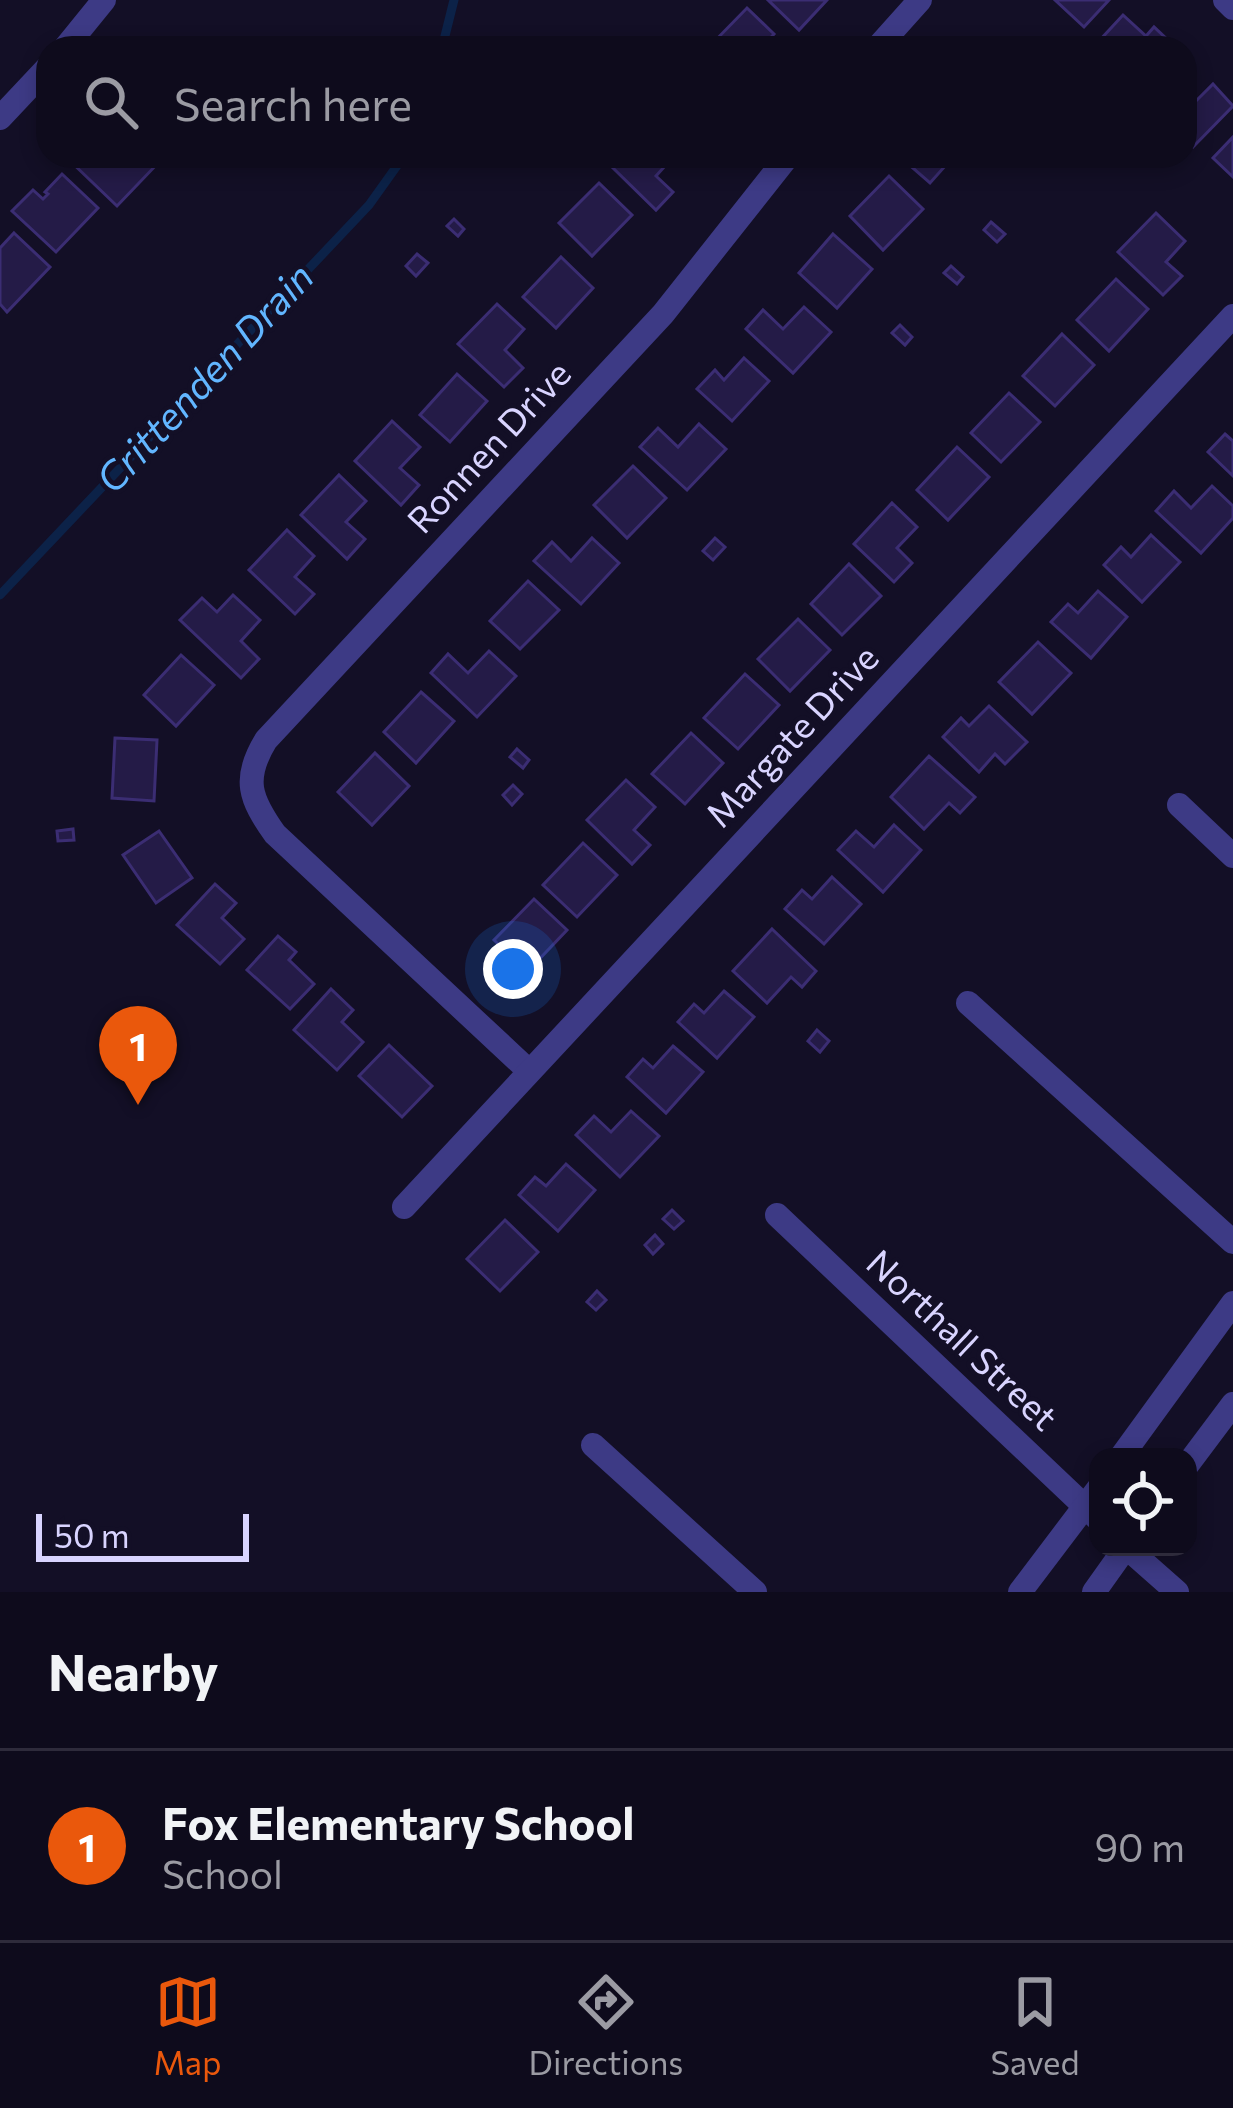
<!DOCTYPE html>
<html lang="en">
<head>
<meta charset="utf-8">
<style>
  :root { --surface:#0e0b1c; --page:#171425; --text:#f1f3f6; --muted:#9b9ba3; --line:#2e2b3b; --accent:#ea580c }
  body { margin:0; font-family:Commissioner,sans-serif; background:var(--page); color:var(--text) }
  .controls { position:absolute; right:36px; bottom:36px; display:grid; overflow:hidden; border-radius:24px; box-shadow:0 6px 18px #0003 }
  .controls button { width:108px; height:108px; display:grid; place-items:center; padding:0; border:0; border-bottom:3px solid var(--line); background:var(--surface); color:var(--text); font:60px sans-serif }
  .scale { position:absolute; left:36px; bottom:30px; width:213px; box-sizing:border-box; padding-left:12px; border:6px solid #d9d4ff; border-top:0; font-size:33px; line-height:42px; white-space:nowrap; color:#d9d4ff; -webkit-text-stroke:9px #130f26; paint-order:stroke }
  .you { position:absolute; left:513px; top:969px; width:42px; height:42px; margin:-30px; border:9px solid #fff; border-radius:50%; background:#1a73e8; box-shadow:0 0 0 18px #1a73e833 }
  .badge { display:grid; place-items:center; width:78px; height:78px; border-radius:50%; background:var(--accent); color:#fff; font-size:39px; font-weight:700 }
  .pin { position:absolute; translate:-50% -99px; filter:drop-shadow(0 3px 6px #0008) }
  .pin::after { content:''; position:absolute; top:63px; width:42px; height:36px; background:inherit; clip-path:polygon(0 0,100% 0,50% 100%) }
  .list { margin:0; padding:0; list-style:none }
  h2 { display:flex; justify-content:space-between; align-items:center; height:156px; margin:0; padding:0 48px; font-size:51px }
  h2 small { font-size:39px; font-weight:400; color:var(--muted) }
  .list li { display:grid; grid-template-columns:78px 1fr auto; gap:36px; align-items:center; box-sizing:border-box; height:192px; padding:0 48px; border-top:3px solid var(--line) }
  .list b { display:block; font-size:45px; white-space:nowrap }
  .list p { margin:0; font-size:39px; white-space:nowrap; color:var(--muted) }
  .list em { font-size:39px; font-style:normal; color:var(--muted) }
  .icon { flex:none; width:66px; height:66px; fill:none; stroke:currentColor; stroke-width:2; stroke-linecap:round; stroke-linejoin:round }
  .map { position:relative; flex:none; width:1233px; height:1592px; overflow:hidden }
  .search { position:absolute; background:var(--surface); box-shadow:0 6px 18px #0003; left:36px; right:36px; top:36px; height:132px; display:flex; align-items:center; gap:30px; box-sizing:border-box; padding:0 42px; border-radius:36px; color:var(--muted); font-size:45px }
  .sheet { height:348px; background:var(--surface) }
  nav { display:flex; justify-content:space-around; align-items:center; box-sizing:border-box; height:168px; border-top:3px solid var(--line); background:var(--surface); font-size:33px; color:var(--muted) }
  nav a { display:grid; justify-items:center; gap:6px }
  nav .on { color:var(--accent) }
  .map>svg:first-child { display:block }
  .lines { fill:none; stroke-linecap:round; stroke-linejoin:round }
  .stream { stroke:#0c2248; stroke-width:9 }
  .building { fill:#241b47; stroke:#3b2d73; stroke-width:3 }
  .minor { stroke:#3d3a85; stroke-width:24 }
  .labels { text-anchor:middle; stroke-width:9; stroke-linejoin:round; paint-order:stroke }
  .street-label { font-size:36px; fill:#d9d4ff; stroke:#130f26 }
  .water-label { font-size:39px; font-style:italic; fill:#62b6ff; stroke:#130f26 }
</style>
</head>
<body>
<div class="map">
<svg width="1233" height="1592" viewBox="0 0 1233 1592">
  <rect width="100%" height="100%" fill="#130f26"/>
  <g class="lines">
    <g class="stream">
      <path d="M 442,48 L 454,0"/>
      <path d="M 0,595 L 369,205 L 404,156"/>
    </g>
  </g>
  <g class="building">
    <path d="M 768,0 L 827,0 L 799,30 Z"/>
    <path d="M 1055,0 L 1109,0 L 1084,27 Z"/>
    <path d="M 747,8 L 774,34 L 761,48 L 708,48 Z"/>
    <path d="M 1123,15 L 1146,36 L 1154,27 L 1172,44 L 1169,48 L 1109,48 L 1100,40 Z"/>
    <path d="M 1213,84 L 1233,106 L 1193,147 L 1185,140 L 1185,88 L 1197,100 Z"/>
    <path d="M 1233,137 L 1233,177 L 1213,158 Z"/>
    <path d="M 156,156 L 161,160 L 117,206 L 66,157 Z"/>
    <path d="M 621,156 L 674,156 L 656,176 L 673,192 L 656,210 L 611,166 Z"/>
    <path d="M 899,156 L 954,156 L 930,183 Z"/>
    <path d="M 62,174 L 98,208 L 56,252 L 12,211 L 33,190 L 43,199 L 48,194 L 45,192 Z"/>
    <path d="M 889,176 L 923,209 L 883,250 L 850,216 Z"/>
    <path d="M 599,183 L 632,215 L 592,256 L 559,223 Z"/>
    <path d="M 1156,213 L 1185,241 L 1166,262 L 1182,276 L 1163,295 L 1118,252 Z"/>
    <path d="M 454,219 L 464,229 L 458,236 L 447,226 Z"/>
    <path d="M 991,222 L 1005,234 L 997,242 L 984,230 Z"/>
    <path d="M 14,233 L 50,267 L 7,312 L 0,304 L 0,248 Z"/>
    <path d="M 833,234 L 872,269 L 837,308 L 799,273 Z"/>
    <path d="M 417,254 L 428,263 L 416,276 L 406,266 Z"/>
    <path d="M 561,257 L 593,288 L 556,328 L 523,297 Z"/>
    <path d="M 951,266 L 963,277 L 957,284 L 944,273 Z"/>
    <path d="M 1116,279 L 1148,309 L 1109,351 L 1077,320 Z"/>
    <path d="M 497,304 L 524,329 L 505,350 L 523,368 L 504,387 L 458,344 Z"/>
    <path d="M 804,307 L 831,332 L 793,373 L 746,329 L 763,310 L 783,329 Z"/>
    <path d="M 900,325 L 912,337 L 905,345 L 892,333 Z"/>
    <path d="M 1062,334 L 1094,365 L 1055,406 L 1023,376 Z"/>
    <path d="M 744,358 L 769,381 L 732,421 L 697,389 L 715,370 L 724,380 Z"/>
    <path d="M 457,374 L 487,401 L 450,442 L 420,415 Z"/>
    <path d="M 1009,393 L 1040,422 L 1001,462 L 971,433 Z"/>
    <path d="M 392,421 L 420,447 L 400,468 L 419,485 L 401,505 L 355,461 Z"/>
    <path d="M 699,424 L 726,449 L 687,490 L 640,447 L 658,428 L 678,447 Z"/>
    <path d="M 1225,434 L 1233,441 L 1233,476 L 1208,452 Z"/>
    <path d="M 957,447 L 989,477 L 948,520 L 917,490 Z"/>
    <path d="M 633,466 L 666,498 L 627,538 L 594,505 Z"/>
    <path d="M 339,475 L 366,501 L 346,522 L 365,539 L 347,559 L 301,515 Z"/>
    <path d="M 1212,486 L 1233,506 L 1233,518 L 1201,553 L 1156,511 L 1174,491 L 1191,508 Z"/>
    <path d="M 892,503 L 917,527 L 897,548 L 912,563 L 894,582 L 854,544 Z"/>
    <path d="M 287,530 L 314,556 L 295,577 L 314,594 L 295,614 L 249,570 Z"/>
    <path d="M 1151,535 L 1180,562 L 1142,602 L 1104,565 L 1121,547 L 1131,557 Z"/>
    <path d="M 592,538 L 619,563 L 581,604 L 534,561 L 552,542 L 571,561 Z"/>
    <path d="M 715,538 L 725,547 L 713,560 L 703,551 Z"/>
    <path d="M 849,564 L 881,596 L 842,635 L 811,604 Z"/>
    <path d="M 528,581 L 559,610 L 520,649 L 490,621 Z"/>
    <path d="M 1098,591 L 1127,617 L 1091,658 L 1051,622 L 1068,604 L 1078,613 Z"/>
    <path d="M 233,595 L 260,620 L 241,641 L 259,659 L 241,678 L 180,620 L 202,598 L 217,612 Z"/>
    <path d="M 798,619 L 830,650 L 790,691 L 758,659 Z"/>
    <path d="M 1038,642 L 1071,673 L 1032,714 L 999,682 Z"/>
    <path d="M 489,651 L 516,676 L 477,717 L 431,673 L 448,654 L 468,673 Z"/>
    <path d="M 181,655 L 214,685 L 176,726 L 144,695 Z"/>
    <path d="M 745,674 L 779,705 L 738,749 L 704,718 Z"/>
    <path d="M 421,692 L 454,721 L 416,763 L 384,732 Z"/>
    <path d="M 989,706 L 1027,742 L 1005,764 L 995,754 L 979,772 L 943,737 L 961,718 L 969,726 Z"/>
    <path d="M 691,733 L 723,763 L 685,804 L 652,774 Z"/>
    <path d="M 115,738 L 157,740 L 154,801 L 112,798 Z"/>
    <path d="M 517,749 L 529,760 L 523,768 L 510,757 Z"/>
    <path d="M 375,753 L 409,786 L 372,825 L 338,792 Z"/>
    <path d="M 929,756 L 975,797 L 960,813 L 949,803 L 924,829 L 891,797 Z"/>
    <path d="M 626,780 L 655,807 L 634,830 L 650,845 L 632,864 L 587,820 Z"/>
    <path d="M 513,785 L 522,794 L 512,805 L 503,795 Z"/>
    <path d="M 894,825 L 921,850 L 883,892 L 838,850 L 856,831 L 874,847 Z"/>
    <path d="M 73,829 L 74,840 L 58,841 L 57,831 Z"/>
    <path d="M 159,831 L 192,878 L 156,903 L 123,855 Z"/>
    <path d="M 583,843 L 617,875 L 577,917 L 543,885 Z"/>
    <path d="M 832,877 L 861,904 L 824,944 L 785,909 L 802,890 L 812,899 Z"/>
    <path d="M 215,884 L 236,903 L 222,918 L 244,939 L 220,964 L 177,925 Z"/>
    <path d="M 534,899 L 567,930 L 527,972 L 494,940 Z"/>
    <path d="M 772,929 L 816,971 L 802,987 L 791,977 L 767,1003 L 733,971 Z"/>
    <path d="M 278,936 L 296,952 L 289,960 L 314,984 L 290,1009 L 247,970 Z"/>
    <path d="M 331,989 L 353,1010 L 342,1022 L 363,1042 L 337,1070 L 294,1030 Z"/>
    <path d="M 724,991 L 754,1017 L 717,1058 L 678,1022 L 694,1004 L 704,1013 Z"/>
    <path d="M 817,1030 L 829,1041 L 820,1052 L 808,1041 Z"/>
    <path d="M 389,1045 L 432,1086 L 402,1117 L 359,1076 Z"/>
    <path d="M 673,1046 L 703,1072 L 666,1113 L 627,1077 L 643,1059 L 653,1068 Z"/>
    <path d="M 631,1111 L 659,1136 L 620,1177 L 576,1135 L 594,1116 L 611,1132 Z"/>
    <path d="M 566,1164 L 595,1190 L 558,1231 L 519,1195 L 535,1177 L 546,1186 Z"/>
    <path d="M 672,1210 L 683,1221 L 674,1229 L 663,1219 Z"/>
    <path d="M 505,1220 L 538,1252 L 500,1291 L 467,1259 Z"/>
    <path d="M 655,1235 L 663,1244 L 653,1254 L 645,1245 Z"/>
    <path d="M 597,1291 L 606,1300 L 596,1310 L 587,1302 Z"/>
  </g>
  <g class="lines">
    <g class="minor">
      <path d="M 1225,0 L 1233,8"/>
      <path d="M 65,48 L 104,0"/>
      <path d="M 877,48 L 920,0"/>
      <path d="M 0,118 L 48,67"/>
      <path d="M 1179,805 L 1233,856"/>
      <path d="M 968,1003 L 1233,1242"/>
      <path d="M 529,1071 L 275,834 C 250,799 242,779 266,740 L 663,314 L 788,156"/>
      <path d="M 404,1207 L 1233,316"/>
      <path d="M 777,1215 L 1098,1519"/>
      <path d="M 593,1445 L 755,1592"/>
      <path d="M 1121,1457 L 1233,1303"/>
      <path d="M 1188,1464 L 1233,1404"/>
      <path d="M 1020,1592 L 1098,1489"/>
      <path d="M 1094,1592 L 1126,1547 L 1177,1592"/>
    </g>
  </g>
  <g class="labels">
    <g class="street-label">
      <text transform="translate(489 447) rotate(-47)" y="13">Ronnen Drive</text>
      <text transform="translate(792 736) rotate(-47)" y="13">Margate Drive</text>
      <text transform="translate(962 1340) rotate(43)" y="13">Northall Street</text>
    </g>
    <g class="water-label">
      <text transform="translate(205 378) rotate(-47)" y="14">Crittenden Drain</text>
    </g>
  </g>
</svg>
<div class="controls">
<button><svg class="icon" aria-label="locate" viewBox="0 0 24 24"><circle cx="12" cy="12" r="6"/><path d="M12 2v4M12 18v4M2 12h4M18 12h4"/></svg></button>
</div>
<div class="scale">50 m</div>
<div class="you"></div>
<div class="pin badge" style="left:138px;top:1105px">1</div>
<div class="search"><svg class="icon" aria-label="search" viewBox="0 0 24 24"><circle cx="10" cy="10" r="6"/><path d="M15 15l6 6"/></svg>Search here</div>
</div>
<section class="sheet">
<h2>Nearby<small></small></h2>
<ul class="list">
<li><span class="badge">1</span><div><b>Fox Elementary School</b><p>School</p></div><em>90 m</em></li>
</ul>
</section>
<nav>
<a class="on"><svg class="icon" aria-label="map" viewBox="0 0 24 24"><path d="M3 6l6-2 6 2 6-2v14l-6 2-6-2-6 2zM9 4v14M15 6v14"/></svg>Map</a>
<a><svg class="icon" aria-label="directions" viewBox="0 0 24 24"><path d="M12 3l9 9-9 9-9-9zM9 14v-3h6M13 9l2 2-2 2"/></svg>Directions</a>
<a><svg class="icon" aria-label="saved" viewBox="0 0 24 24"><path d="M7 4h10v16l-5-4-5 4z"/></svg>Saved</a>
</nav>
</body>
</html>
